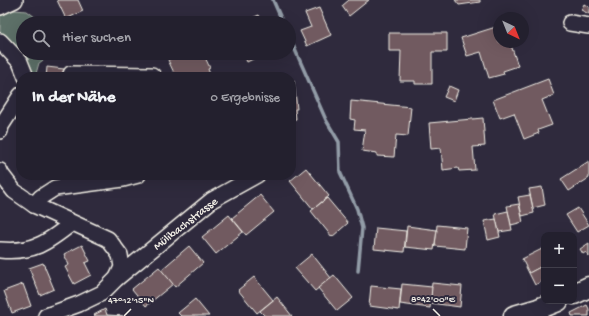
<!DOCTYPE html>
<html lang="de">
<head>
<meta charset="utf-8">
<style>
  :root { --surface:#23202e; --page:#2f2d3a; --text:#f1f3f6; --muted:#a3a3aa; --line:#403e4a }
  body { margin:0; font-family:"Gochi Hand",sans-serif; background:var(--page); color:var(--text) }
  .controls { position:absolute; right:12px; bottom:12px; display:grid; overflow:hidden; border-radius:8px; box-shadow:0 4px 16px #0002 }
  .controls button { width:36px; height:36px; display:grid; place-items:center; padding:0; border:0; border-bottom:1px solid var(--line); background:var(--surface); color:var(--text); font:20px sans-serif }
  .compass { position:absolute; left:493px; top:12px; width:36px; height:36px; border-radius:50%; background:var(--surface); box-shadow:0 4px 16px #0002; rotate:137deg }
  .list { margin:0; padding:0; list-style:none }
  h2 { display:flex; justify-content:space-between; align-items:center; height:52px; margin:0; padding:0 16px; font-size:17px }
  h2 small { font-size:13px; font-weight:400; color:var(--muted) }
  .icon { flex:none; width:22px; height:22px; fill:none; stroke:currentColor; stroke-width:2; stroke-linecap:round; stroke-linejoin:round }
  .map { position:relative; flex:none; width:589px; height:316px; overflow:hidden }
  .search { position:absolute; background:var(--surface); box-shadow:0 4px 16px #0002; left:16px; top:16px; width:280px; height:44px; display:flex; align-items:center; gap:10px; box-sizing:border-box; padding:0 14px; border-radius:22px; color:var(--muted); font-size:15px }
  .panel { position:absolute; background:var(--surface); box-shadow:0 4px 16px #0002; left:16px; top:72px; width:280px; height:108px; border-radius:16px }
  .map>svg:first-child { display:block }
  .green { fill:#5d6f67; stroke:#a8b0a8 }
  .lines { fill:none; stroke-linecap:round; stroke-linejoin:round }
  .stream { stroke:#929ca7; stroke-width:3.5 }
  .building { fill:#715a61; stroke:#f4f1e8 }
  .minor-casing { stroke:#f4f1e8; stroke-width:18 }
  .major-casing { stroke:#f4f1e8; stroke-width:23 }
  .minor { stroke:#2f2a3d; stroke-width:15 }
  .major { stroke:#2f2a3d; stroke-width:20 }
  .ticks { fill:none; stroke:#f4f1e8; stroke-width:1.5 }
  .labels { text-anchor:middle; stroke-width:4; stroke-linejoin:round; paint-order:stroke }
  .street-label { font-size:12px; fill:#f4f1e8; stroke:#2f2a3d }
  .ticks-label { font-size:10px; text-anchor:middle; fill:#f4f1e8; stroke:#2f2a3d; stroke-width:4; stroke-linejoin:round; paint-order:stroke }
</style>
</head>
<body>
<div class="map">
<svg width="589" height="316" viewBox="0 0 589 316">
  <rect width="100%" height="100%" fill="#2f2a3d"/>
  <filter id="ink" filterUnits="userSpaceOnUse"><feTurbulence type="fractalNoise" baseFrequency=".025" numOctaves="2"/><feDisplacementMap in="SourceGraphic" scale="8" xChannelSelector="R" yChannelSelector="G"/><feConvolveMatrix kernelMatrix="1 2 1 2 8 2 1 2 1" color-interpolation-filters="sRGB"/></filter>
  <g filter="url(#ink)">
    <path class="green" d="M 0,9 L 27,11 L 43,23 L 23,23 L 23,53 L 49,53 L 49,56 L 39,63 L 35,77 L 26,77 L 0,41 Z"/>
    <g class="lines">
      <g class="stream">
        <path d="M 273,0 L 283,23"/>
        <path d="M 289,36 L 326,120 L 339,142 L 340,172 L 357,209 L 362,228 L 358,271"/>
      </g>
    </g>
    <g class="building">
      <path d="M 57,0 L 78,0 L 83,11 L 66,19 Z"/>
      <path d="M 349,0 L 369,0 L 349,16 L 342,6 Z"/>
      <path d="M 455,0 L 480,0 L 480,2 L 459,5 Z"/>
      <path d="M 584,4 L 589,7 L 589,14 L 581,10 Z"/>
      <path d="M 319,8 L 331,35 L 307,46 L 300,31 L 311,27 L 305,13 Z"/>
      <path d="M 259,15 L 263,23 L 241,23 Z"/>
      <path d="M 499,26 L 499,42 L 510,42 L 518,66 L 503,71 L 504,74 L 489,78 L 481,52 L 467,56 L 461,38 Z"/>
      <path d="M 389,33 L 447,33 L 447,52 L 432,52 L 432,84 L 415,84 L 415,81 L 400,81 L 401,51 L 389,51 Z"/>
      <path d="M 176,53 L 203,53 L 210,68 L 208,69 L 211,77 L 176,77 L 168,60 L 177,56 Z"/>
      <path d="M 243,53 L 265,53 L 247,62 Z"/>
      <path d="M 47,67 L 64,69 L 63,77 L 46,77 Z"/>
      <path d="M 548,79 L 554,95 L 542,100 L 552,125 L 538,130 L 539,133 L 524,139 L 514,113 L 500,118 L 493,100 Z"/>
      <path d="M 294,81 L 297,109 L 295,109 L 296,119 L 291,120 L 291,82 Z"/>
      <path d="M 449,86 L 458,90 L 454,101 L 444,97 Z"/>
      <path d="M 351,101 L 411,107 L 408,136 L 396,135 L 394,157 L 377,156 L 377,153 L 362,151 L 365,130 L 354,129 L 355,120 L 350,119 Z"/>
      <path d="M 483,118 L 485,146 L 473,147 L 475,170 L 459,171 L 458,168 L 443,170 L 441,148 L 431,149 L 429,123 Z"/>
      <path d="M 589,161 L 589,178 L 569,191 L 561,179 Z"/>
      <path d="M 306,168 L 329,196 L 313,209 L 290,181 Z"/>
      <path d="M 542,187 L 545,205 L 533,208 L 529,189 Z"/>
      <path d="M 260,195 L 274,212 L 246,235 L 232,218 Z"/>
      <path d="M 530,195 L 534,213 L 522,216 L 518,197 Z"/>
      <path d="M 327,198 L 348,223 L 332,237 L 311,211 Z"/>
      <path d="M 519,204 L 523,222 L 511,225 L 507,206 Z"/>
      <path d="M 578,208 L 589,225 L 577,232 L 566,215 Z"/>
      <path d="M 508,211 L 512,230 L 499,232 L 495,214 Z"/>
      <path d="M 229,215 L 243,232 L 216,254 L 202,237 Z"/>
      <path d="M 496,219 L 500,237 L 488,240 L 484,221 Z"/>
      <path d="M 437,225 L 467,228 L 465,249 L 435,246 Z"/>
      <path d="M 407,226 L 437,230 L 434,250 L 405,247 Z"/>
      <path d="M 376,228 L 406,231 L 404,252 L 374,249 Z"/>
      <path d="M 589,243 L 589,257 L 586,252 L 583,254 L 580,249 Z"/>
      <path d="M 82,245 L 90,261 L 85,263 L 91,275 L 74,284 L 65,267 L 69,265 L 64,254 Z"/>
      <path d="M 189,246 L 203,263 L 175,287 L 161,270 Z"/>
      <path d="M 544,248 L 544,265 L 529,273 L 522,259 Z"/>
      <path d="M 312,254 L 331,278 L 315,291 L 295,268 Z"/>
      <path d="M 43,263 L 54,289 L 40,295 L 29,268 Z"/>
      <path d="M 544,265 L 544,280 L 535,285 L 529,273 Z"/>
      <path d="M 159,267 L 173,284 L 146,306 L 132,289 Z"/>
      <path d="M 334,275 L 353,298 L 337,311 L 318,288 Z"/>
      <path d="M 254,277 L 273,300 L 257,313 L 238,290 Z"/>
      <path d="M 432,283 L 462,286 L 460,307 L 430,303 Z"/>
      <path d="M 23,284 L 31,306 L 12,313 L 4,291 Z"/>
      <path d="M 402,284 L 432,287 L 430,308 L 400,304 Z"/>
      <path d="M 371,286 L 401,289 L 399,310 L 369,306 Z"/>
      <path d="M 277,297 L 292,316 L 265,316 L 260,311 Z"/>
      <path d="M 195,299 L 209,316 L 181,316 L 178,313 Z"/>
      <path d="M 587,305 L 589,309 L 589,316 L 572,316 L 571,313 Z"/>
      <path d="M 105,309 L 107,315 L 123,316 L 95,316 L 94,315 Z"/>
    </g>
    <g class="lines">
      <g class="minor-casing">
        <g id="minor">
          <path d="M 0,7 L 15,0"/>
          <path d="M 570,23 L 589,26"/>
          <path d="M 0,41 L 20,62 L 26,77"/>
          <path d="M 70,77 L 71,74 L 152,75 L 154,77"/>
          <path d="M 0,131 L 1,126 L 21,95"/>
          <path d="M 0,171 L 1,174 L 14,191 L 34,205 L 108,239 L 120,255 L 122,267 L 117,278"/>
          <path d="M 34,205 L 41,197 L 55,188 L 123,179 L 138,175"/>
          <path d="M 0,250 C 33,253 47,243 72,223"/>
          <path d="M 46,316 L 79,304 L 102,293 L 117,278 L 212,200 L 257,175"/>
        </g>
      </g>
      <g class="major-casing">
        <g id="major">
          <path d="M 574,294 L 589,287"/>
          <path d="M 514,316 L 538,309 L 558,301"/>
        </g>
      </g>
      <use href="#minor" class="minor"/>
      <use href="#major" class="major"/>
    </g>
  </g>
  <path class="ticks" d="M 433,309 L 440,316M 124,316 L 131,309"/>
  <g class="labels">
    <g class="street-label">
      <text transform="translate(185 223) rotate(-38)" y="4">Mülibachstrasse</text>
    </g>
  </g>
  <g class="ticks-label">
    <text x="433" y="302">8°42'00"E</text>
    <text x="131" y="303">47°12'15"N</text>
  </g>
</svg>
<div class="controls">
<button>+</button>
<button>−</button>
</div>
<svg class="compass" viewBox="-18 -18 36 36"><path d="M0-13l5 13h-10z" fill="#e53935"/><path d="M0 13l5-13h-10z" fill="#a3a3aa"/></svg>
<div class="search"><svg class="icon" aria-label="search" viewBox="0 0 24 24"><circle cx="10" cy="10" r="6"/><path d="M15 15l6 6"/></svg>Hier suchen</div>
<section class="panel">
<h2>In der Nähe<small>0 Ergebnisse</small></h2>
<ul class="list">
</ul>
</section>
</div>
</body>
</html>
